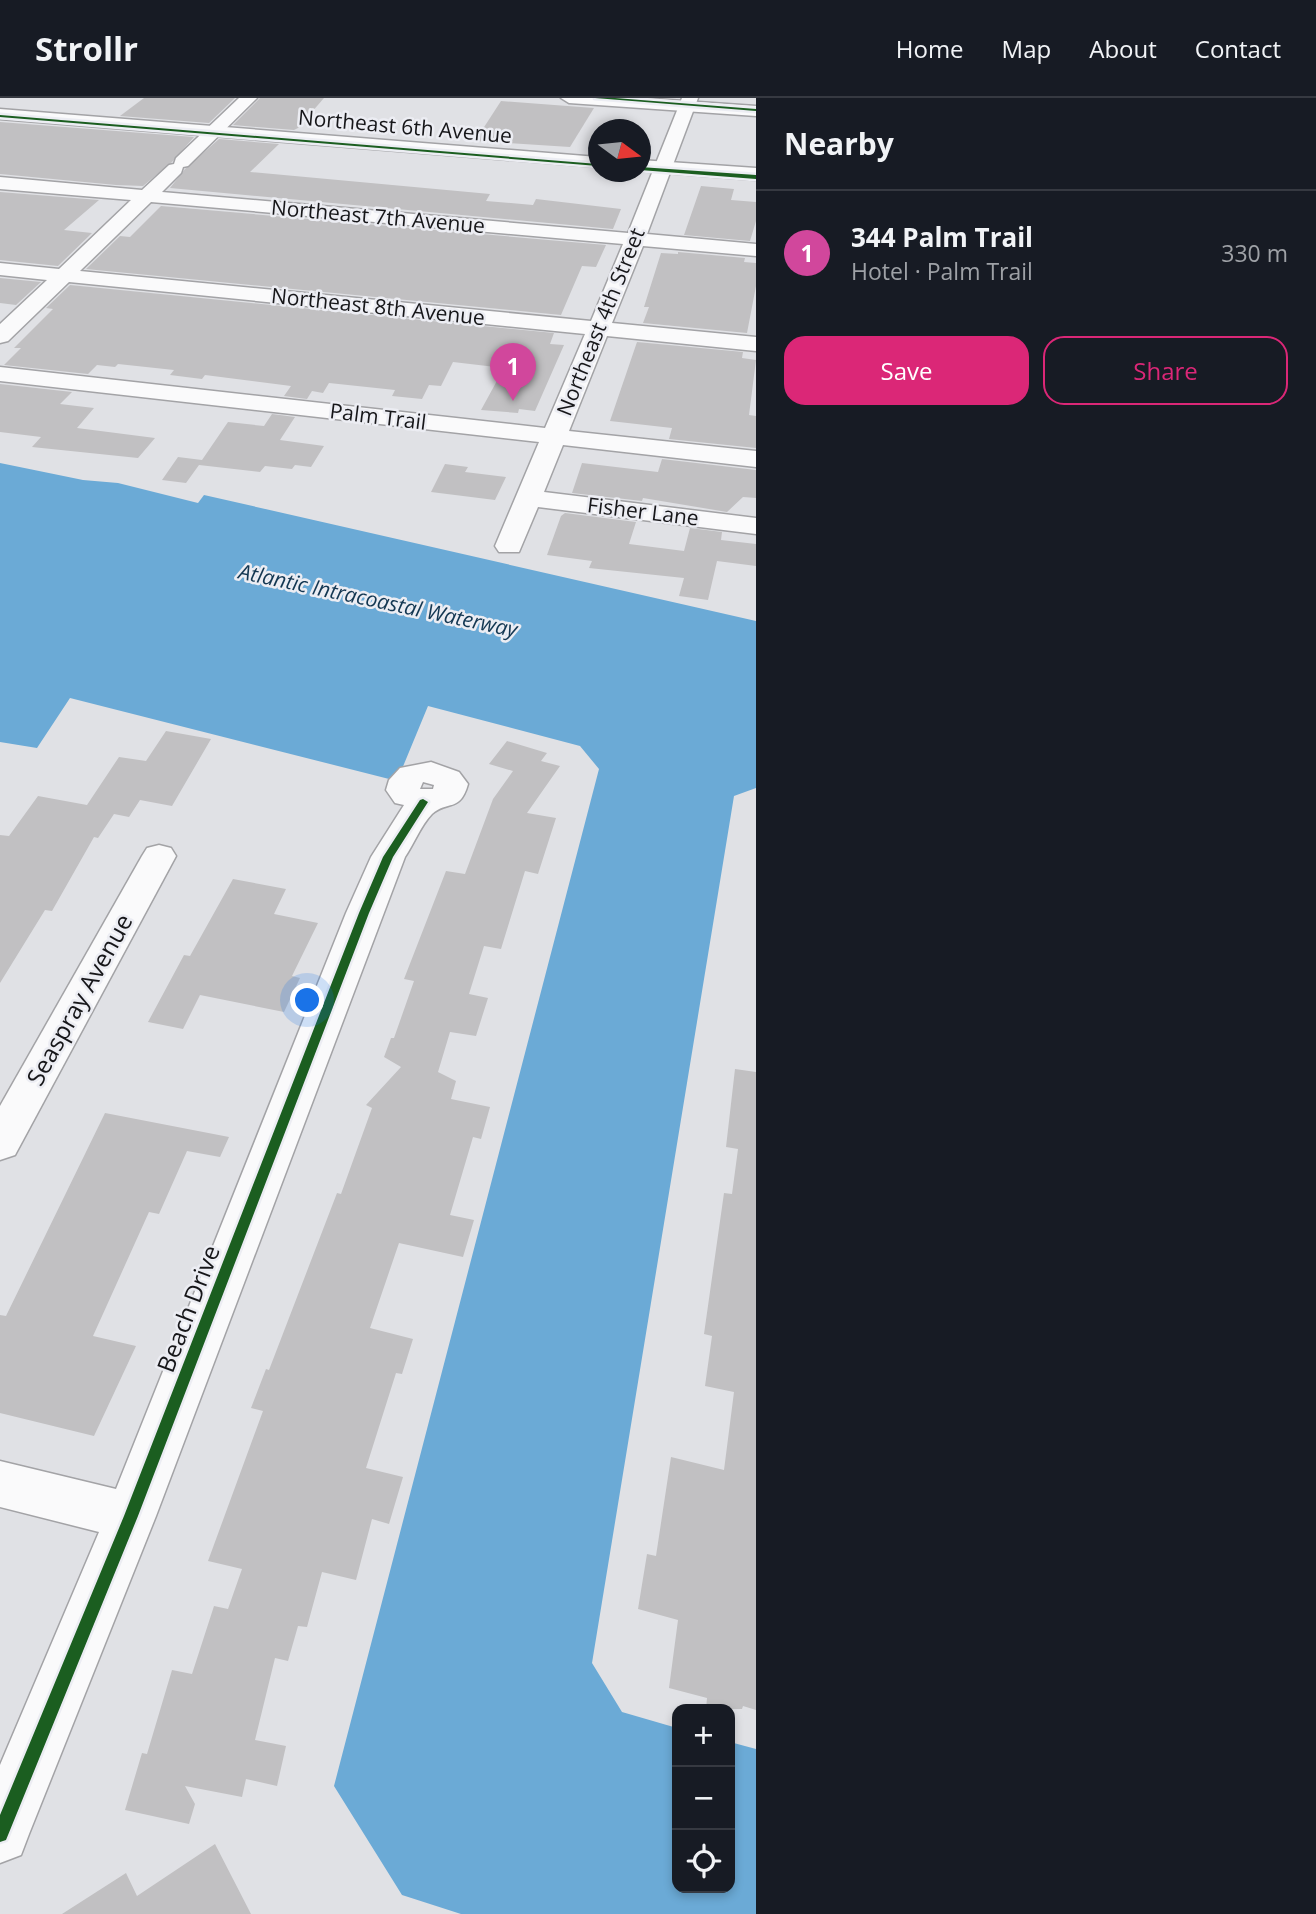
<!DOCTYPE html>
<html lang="en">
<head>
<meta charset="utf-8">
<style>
  :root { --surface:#171b24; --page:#20242c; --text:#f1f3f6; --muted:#9ea1a6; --line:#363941; --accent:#db2777 }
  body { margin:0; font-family:"Open Sans",sans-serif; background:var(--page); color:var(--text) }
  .controls { position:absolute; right:21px; bottom:21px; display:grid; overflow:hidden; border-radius:14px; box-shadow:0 4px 10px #0003 }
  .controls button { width:63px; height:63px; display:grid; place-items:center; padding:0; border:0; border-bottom:2px solid var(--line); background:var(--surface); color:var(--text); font:35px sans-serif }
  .compass { position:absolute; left:588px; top:21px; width:63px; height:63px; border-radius:50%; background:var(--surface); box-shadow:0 4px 10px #0003; rotate:105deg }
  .you { position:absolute; left:308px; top:903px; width:24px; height:24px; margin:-18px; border:5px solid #fff; border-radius:50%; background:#1a73e8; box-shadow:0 0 0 10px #1a73e833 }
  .badge { display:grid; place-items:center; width:46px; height:46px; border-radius:50%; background:var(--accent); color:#fff; font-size:23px; font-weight:700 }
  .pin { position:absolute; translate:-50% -58px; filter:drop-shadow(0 2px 4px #0008) }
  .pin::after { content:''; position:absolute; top:37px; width:24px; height:21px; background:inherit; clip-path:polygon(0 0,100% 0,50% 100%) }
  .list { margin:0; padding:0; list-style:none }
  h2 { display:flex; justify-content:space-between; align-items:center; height:91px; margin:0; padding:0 28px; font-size:30px }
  h2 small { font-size:23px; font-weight:400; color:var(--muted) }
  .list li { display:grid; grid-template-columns:46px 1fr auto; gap:21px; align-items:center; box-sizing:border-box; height:126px; padding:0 28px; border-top:2px solid var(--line) }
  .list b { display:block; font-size:26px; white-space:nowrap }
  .list p { margin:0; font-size:23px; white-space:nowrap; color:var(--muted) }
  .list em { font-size:23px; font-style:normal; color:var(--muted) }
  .actions { display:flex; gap:14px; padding:21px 28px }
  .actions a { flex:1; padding:16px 0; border:2px solid var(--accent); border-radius:21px; text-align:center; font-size:24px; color:var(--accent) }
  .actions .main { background:var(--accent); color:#fff }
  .icon { flex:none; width:38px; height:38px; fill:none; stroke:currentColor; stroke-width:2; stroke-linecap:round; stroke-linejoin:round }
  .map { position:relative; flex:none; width:756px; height:1816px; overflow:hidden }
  header { display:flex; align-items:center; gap:42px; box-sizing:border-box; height:98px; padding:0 35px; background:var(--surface); border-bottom:2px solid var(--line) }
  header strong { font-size:33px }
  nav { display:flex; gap:38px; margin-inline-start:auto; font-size:24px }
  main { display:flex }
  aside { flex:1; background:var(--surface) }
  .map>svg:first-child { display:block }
  .water { fill:#6baad6 }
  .building { fill:#c1c0c2 }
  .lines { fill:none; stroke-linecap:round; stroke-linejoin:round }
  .minor-casing { stroke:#a3a3a6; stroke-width:3 }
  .major-casing { stroke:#a3a3a6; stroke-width:3 }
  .minor { fill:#fafafb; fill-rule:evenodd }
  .major { fill:#fafafb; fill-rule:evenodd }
  .cycleway-casing { stroke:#ecedf3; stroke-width:5 }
  .cycleway { fill:#1b5e20; fill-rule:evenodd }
  .labels { text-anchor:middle; stroke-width:5; stroke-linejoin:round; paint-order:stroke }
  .far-street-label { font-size:21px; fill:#161619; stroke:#ecedf3 }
  .far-water-label { font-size:21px; font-style:italic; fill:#133752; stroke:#ecedf3 }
  .street-label { font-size:24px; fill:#161619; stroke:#ecedf3 }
</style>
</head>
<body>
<header>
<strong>Strollr</strong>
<nav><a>Home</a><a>Map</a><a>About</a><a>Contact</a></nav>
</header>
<main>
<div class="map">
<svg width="756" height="1816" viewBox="0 0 756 1816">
  <rect width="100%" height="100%" fill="#e0e1e5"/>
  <path class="water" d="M 0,365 L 83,382 L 118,385 L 198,405 L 204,397 L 756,523 L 756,690 L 734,698 L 592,1565 L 622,1614 L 677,1630 L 677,1790 L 730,1790 L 730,1644 L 756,1651 L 756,1816 L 461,1816 L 402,1797 L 334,1688 L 599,671 L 580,648 L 428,608 L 397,683 L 70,600 L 37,650 L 0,644 Z"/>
  <g class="building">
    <path d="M 144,0 L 235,0 L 209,25 L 120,18 Z"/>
    <path d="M 260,0 L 324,0 L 298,30 L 294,32 L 233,27 Z"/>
    <path d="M 501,3 L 594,10 L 570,49 L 475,43 Z"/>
    <path d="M 0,24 L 194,39 L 172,64 L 143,88 L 116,87 L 0,76 Z"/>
    <path d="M 219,41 L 279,46 L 250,74 L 490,96 L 486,103 L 533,107 L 536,101 L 621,111 L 613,131 L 170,90 L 185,71 Z"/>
    <path d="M 701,88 L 734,91 L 731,102 L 756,104 L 756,123 L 750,143 L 684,137 Z"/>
    <path d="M 0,94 L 99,102 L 64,132 L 92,135 L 58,168 L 0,162 Z"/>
    <path d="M 161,108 L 606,147 L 596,169 L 582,168 L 561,217 L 86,171 L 120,138 L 130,139 Z"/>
    <path d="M 678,154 L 745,160 L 744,164 L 756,165 L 756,188 L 747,235 L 643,225 L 649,209 L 644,209 L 661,155 L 678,156 Z"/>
    <path d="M 0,180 L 41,184 L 16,207 L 0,205 Z"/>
    <path d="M 70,187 L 554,235 L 550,246 L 564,247 L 535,313 L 519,311 L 518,315 L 481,312 L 504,270 L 453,264 L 441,288 L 429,287 L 422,301 L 392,298 L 395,292 L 329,285 L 323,295 L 312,293 L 307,301 L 284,298 L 291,288 L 205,277 L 202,281 L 170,277 L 174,272 L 118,266 L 115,269 L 97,267 L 88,276 L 4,267 L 21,250 L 14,250 L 53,211 L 46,210 Z"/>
    <path d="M 637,244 L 743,254 L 742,260 L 756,262 L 749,317 L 756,318 L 756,350 L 669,341 L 672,330 L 610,323 Z"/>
    <path d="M 0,286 L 72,294 L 60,306 L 94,310 L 77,330 L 155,340 L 138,360 L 32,349 L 41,339 L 0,334 Z"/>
    <path d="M 272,316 L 295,319 L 280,342 L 324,348 L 311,369 L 295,367 L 292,371 L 265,368 L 260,374 L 199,367 L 186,385 L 162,382 L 178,359 L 202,362 L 228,324 L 264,328 Z"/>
    <path d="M 662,361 L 756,372 L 756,400 L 743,399 L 727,414 L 643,400 L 642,403 L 572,395 L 582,365 L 658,374 Z"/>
    <path d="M 445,366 L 468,369 L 465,374 L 506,379 L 495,402 L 431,394 Z"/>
    <path d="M 565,415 L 636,424 L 629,446 L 684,453 L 690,430 L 722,434 L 721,442 L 756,446 L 756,468 L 717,463 L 708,502 L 679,498 L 684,480 L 589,470 L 592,463 L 547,457 L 561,418 Z"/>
    <path d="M 166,633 L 211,641 L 172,708 L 140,702 L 129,719 L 114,716 L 98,740 L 94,739 L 52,813 L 45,812 L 0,885 L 0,737 L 9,738 L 38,698 L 87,707 L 119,659 L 146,663 Z"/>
    <path d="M 507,643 L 547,655 L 541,663 L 560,668 L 527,715 L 556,720 L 538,776 L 525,773 L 501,851 L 484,848 L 469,896 L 488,900 L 476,938 L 450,934 L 438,974 L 456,983 L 451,1001 L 490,1009 L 481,1041 L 473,1039 L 450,1117 L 474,1122 L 463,1159 L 399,1145 L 370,1230 L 413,1241 L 402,1276 L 396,1275 L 366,1370 L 403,1379 L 389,1426 L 372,1421 L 356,1482 L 322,1474 L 307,1529 L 298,1528 L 288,1563 L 275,1560 L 255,1642 L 286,1648 L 277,1688 L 246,1681 L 242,1699 L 185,1688 L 195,1706 L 189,1726 L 125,1712 L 142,1655 L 147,1656 L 172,1572 L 192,1576 L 214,1508 L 228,1511 L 242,1471 L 208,1463 L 263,1313 L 251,1310 L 266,1271 L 269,1272 L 337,1095 L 341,1096 L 372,1010 L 366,1007 L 401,969 L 384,959 L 391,940 L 394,940 L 414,883 L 404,881 L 446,773 L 465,776 L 493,701 L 513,673 L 489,666 Z"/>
    <path d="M 233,781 L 286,791 L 274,816 L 318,825 L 292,878 L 300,880 L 284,914 L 200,897 L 183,931 L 148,924 L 184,857 L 190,858 Z"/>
    <path d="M 735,971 L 756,974 L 756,1612 L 743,1608 L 742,1611 L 706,1611 L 707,1600 L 669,1590 L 678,1522 L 638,1511 L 647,1456 L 656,1458 L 671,1359 L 724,1372 L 734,1294 L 705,1288 L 712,1238 L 704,1236 L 724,1095 L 732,1096 L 738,1051 L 726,1049 Z"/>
    <path d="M 105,1015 L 229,1039 L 220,1059 L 187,1053 L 159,1116 L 149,1114 L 93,1238 L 136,1248 L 94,1338 L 0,1315 L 0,1217 L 6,1218 Z"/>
    <path d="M 215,1746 L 251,1816 L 62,1816 L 126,1775 L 137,1798 Z"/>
  </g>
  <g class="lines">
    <g class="minor-casing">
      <g id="minor">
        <path d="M 239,0 L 257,0 L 188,68 L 183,69 L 181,75 L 162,94 L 628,135 L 682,0 L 698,0 L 647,136 L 756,146 L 756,158 L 643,148 L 612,225 L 756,239 L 756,253 L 607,238 L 569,333 L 756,353 L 756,369 L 563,347 L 544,394 L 756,420 L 756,436 L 538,409 L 519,454 L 499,454 L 495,448 L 539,344 L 0,283 L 0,269 L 545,330 L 585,236 L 69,184 L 8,243 L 0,245 L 0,226 L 47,182 L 0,177 L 0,165 L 59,171 L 131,102 L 0,91 L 0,79 L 142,92 L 169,67 L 174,66 L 176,60 ZM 151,104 L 623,146 L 591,223 L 80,173 Z"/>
        <path d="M 431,664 L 459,674 L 468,686 C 460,715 447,702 432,716 C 421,727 414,746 405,759 L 156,1418 L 29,1736 L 21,1757 L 0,1765 L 0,1667 L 99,1434 L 0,1409 L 0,1363 L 116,1391 L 346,815 L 371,759 L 404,707 L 395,705 L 386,692 L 389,682 L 400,670 ZM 423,684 L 434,687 L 433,691 L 420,691 Z"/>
        <path d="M 159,747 L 171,750 L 176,758 L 15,1057 L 0,1062 L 0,1008 L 142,758 L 147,750 Z"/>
      </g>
    </g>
    <g class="major-casing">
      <g id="major">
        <path d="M 561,0 L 641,0 L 756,8 L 756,18 L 569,5 Z"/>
        <path d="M 0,11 L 598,59 L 598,69 L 0,21 Z"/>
        <path d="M 640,62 L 756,70 L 756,82 L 640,73 Z"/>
      </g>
    </g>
    <use href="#minor" class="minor"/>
    <use href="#major" class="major"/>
    <g class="cycleway-casing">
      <g id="cycleway">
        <path d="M 595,0 L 615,0 L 756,11 L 756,13 Z"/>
        <path d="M 0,17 L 598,66 L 598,68 L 0,19 Z"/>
        <path d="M 640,69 L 756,77 L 756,81 L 640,72 Z"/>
        <path d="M 423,701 L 428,704 L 393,759 L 369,815 L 138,1418 L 6,1742 L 0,1744 L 0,1717 L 124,1418 L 359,815 L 383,759 L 420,702 Z"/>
      </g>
    </g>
    <use href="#cycleway" class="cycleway"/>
  </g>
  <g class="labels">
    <g class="far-street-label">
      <text transform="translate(405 29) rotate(5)" y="7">Northeast 6th Avenue</text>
      <text transform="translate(378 119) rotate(5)" y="7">Northeast 7th Avenue</text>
      <text transform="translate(378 209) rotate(6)" y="7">Northeast 8th Avenue</text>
      <text transform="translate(601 224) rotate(-68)" y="7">Northeast 4th Street</text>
      <text transform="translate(378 319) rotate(7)" y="7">Palm Trail</text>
      <text transform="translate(643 414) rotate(7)" y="7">Fisher Lane</text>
    </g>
    <g class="far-water-label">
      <text transform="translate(378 503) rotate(12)" y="7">Atlantic Intracoastal Waterway</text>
    </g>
    <g class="street-label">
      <text transform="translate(80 902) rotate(-61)" y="8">Seaspray Avenue</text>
      <text transform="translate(189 1211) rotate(-69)" y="8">Beach Drive</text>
    </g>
  </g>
</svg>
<div class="controls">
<button>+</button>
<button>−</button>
<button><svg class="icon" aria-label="locate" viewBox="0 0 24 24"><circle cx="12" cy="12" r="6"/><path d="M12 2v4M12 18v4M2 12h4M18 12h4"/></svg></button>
</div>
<svg class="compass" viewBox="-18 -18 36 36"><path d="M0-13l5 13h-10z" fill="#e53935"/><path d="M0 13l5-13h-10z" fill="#9ea1a6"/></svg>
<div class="you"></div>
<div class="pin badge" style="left:513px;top:303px;background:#d1479c">1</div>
</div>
<aside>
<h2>Nearby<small></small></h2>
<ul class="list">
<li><span class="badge" style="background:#d1479c">1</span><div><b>344 Palm Trail</b><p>Hotel · Palm Trail</p></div><em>330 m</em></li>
</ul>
<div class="actions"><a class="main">Save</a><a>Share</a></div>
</aside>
</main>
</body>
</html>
